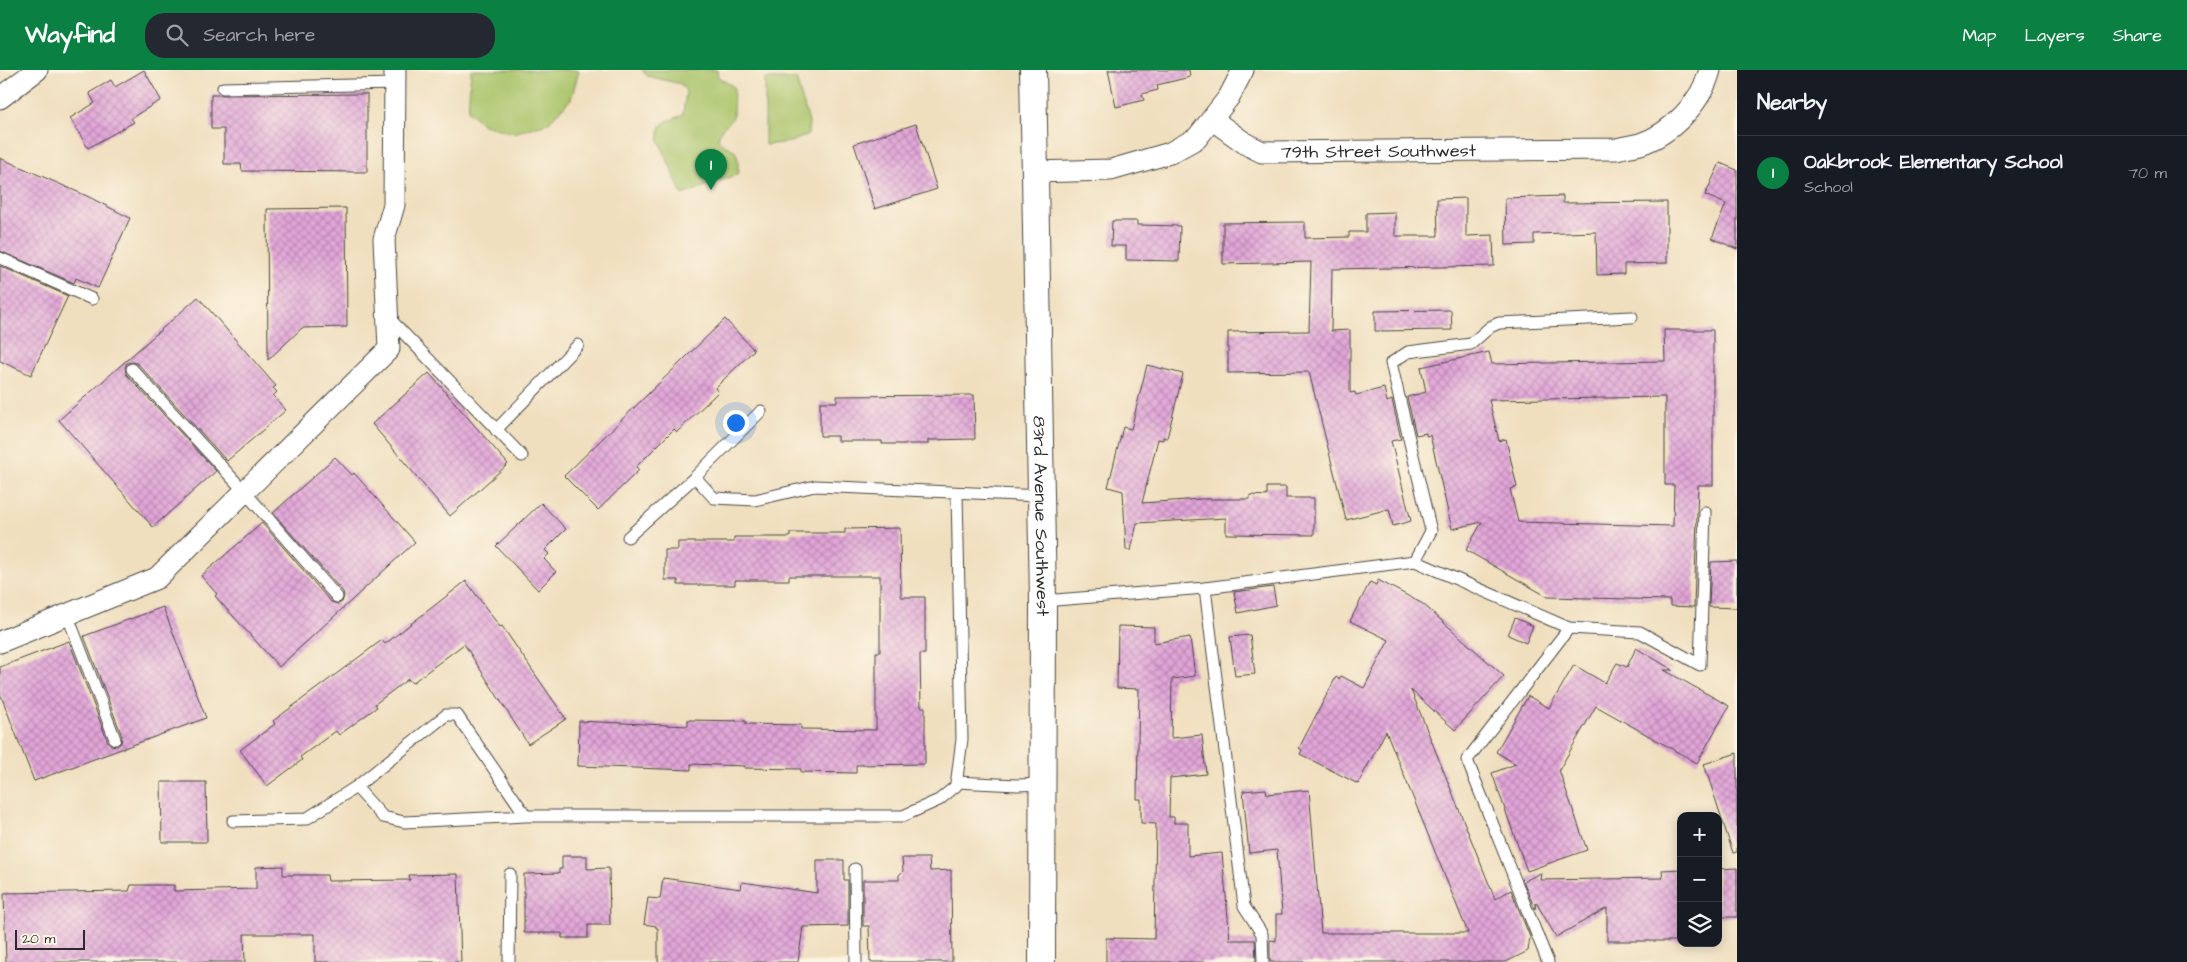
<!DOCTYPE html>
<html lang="en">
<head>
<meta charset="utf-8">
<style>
  :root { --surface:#171b24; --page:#242831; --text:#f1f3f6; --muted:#9ea1a6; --line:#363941; --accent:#0b8043 }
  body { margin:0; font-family:"Architects Daughter",sans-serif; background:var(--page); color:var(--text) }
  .controls { position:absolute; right:15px; bottom:15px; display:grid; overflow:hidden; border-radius:10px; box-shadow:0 2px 12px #0003 }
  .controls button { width:45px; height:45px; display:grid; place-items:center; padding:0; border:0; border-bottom:1px solid var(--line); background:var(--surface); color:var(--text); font:25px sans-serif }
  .scale { position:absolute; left:15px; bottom:12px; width:70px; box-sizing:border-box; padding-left:5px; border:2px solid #2b2b2b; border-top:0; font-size:14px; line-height:18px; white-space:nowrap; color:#2b2b2b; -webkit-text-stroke:4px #fcf5e5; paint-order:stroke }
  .you { position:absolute; left:735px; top:352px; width:18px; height:18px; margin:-12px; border:4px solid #fff; border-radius:50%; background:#1a73e8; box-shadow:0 0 0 8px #1a73e833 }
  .badge { display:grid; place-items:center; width:32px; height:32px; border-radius:50%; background:var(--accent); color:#fff; font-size:16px; font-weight:700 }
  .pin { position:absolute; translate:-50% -41px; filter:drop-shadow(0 1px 2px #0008) }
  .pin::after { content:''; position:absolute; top:26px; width:18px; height:15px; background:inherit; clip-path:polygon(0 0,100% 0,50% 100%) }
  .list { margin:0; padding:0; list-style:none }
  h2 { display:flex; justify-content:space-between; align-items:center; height:65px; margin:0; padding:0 20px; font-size:21px }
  h2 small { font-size:16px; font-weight:400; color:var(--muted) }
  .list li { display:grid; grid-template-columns:32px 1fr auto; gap:15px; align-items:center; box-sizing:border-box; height:75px; padding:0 20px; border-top:1px solid var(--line) }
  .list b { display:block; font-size:19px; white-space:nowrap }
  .list p { margin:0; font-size:16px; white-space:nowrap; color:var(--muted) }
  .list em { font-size:16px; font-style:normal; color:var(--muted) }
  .icon { flex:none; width:28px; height:28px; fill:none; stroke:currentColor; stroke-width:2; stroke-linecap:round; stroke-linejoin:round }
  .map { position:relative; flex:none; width:1737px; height:892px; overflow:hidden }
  header { display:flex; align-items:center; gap:30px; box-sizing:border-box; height:70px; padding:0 25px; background:var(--accent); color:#fff }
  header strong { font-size:24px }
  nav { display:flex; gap:28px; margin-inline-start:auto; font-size:18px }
  .search { width:350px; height:45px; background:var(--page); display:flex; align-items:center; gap:12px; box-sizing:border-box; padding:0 18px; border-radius:20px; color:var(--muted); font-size:19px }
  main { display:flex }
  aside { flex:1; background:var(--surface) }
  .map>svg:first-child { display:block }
  .green { fill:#abc56c; stroke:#6b784c }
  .building { fill:url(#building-cross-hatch); fill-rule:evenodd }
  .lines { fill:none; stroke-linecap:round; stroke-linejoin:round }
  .service-casing { stroke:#494641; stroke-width:13 }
  .minor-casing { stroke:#494641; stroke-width:23 }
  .tertiary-casing { stroke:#494641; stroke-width:28 }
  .service { stroke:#fff; stroke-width:11 }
  .minor { stroke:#fff; stroke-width:21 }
  .tertiary { stroke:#fff; stroke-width:26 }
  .labels { text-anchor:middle; stroke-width:4.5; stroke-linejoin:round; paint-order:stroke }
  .street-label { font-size:18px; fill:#2b2b2b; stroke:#fcf5e5 }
</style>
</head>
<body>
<header>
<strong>Wayfind</strong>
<div class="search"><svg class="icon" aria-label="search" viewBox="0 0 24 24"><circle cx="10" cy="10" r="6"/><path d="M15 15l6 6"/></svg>Search here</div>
<nav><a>Map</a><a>Layers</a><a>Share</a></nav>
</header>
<main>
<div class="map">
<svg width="1737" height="892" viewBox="0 0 1737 892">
  <defs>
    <pattern id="building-cross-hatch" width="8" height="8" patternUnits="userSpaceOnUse" patternTransform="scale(1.25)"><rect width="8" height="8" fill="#e2a5d9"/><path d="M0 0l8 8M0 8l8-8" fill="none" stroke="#b787b0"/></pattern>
  </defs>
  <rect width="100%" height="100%" fill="#fcf5e5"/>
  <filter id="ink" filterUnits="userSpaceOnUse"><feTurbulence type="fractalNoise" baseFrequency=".02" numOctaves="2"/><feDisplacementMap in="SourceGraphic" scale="10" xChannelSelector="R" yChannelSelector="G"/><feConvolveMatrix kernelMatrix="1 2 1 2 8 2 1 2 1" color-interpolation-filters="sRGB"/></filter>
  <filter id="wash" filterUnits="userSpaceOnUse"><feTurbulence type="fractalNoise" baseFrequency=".0096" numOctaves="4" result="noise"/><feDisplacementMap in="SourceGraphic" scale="20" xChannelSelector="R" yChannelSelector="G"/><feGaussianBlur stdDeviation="1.12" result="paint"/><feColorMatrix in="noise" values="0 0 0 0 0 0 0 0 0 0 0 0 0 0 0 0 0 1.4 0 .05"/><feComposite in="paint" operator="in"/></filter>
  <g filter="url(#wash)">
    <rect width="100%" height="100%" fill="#f0dfbf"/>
    <g class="green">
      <path d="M 471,0 L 579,0 L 579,1 L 571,29 L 548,53 L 514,63 L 483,55 L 468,41 Z"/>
      <path d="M 642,0 L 717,0 L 718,7 L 734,17 L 733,48 L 721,60 L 718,68 C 721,78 732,75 736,83 C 739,89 738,97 738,104 L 682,125 L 659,70 C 658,47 670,53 683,44 L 686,21 L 681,14 L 647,6 Z"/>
      <path d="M 765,9 L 796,9 L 809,52 L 808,65 L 790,72 L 765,75 Z"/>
    </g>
    <g id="blocks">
      <g class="building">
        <path d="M 144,0 L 161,30 L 131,48 L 134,52 L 88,78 L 70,48 L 95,33 L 89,23 L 111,10 L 115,17 Z"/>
        <path d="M 1108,0 L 1189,0 L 1190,7 L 1157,15 L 1158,20 L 1142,24 L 1144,30 L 1116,37 Z"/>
        <path d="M 367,24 L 367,102 L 242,101 L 241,94 L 224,94 L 224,59 L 211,59 L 211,25 Z"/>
        <path d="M 916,54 L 937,119 L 875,139 L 854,74 Z"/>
        <path d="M 0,88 L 87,126 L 130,148 L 98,218 L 76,208 L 74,213 L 0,181 Z"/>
        <path d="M 1720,93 L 1737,100 L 1737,179 L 1712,168 L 1726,134 L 1705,125 Z"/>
        <path d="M 1563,126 L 1563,133 L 1667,132 L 1667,193 L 1624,194 L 1624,204 L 1597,205 L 1596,162 L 1534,164 L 1534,174 L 1506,175 L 1505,128 Z"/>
        <path d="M 1466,128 L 1466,166 L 1493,165 L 1494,196 L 1332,199 L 1331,261 L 1350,260 L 1350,323 L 1355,322 L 1356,325 L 1384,318 L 1387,332 L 1392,330 L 1401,369 L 1391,371 L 1411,451 L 1393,456 L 1389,439 L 1346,450 L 1309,302 L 1228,303 L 1228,262 L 1309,261 L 1311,192 L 1223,194 L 1223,153 L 1305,152 L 1305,168 L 1349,167 L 1349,162 L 1366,162 L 1366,143 L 1395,142 L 1395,166 L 1438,166 L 1437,129 Z"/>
        <path d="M 346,138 L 347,257 L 302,258 L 268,290 L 267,139 Z"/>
        <path d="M 1112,151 L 1137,151 L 1137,155 L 1180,156 L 1179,191 L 1126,190 L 1126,176 L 1111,176 Z"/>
        <path d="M 0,196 L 68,226 L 31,305 L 0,291 Z"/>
        <path d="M 198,227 L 276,316 L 273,318 L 277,322 L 273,326 L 286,340 L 227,391 L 138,294 L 134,292 L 127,293 L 125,297 L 126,304 L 216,401 L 153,457 L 59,350 Z"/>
        <path d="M 1451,240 L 1452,260 L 1375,261 L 1375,241 Z"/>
        <path d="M 725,249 L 754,280 L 715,318 L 718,322 L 677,362 L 674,359 L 636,397 L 639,400 L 598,440 L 564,406 Z"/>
        <path d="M 1664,260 L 1713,260 L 1713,415 L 1698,415 L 1694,537 L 1670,536 L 1670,530 L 1548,527 L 1466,480 L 1482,452 L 1452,459 L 1430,365 L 1426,366 L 1426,363 L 1416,365 L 1407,327 L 1426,322 L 1421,297 L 1489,282 L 1492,294 L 1665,291 ZM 1665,327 L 1665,415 L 1674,415 L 1673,456 L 1518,452 L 1510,419 L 1517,417 L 1506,369 L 1499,371 L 1489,330 Z"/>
        <path d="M 1147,295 L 1183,304 L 1167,368 L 1163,367 L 1163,370 L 1158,369 L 1142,433 L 1201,429 L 1250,429 L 1250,425 L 1267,426 L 1267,417 L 1286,417 L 1286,428 L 1314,428 L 1314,465 L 1226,464 L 1226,448 L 1137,453 L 1131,480 L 1126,480 L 1123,421 L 1108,417 L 1123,357 L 1131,359 Z"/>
        <path d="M 429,303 L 508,394 L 450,446 L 372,354 Z"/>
        <path d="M 974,325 L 975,369 L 928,370 L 928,374 L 882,374 L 882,371 L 838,371 L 838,366 L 820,366 L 820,332 L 837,332 L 837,326 Z"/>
        <path d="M 335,387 L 352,405 L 354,403 L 415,472 L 279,597 L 215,526 L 217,524 L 201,506 L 262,453 L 331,532 L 338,534 L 342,532 L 344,526 L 343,522 L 273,443 Z"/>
        <path d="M 541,433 L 566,459 L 545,480 L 549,484 L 544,489 L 556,502 L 538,520 L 496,476 Z"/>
        <path d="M 900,458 L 901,527 L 925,527 L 925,584 L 920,584 L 921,637 L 925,637 L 925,694 L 856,695 L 856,703 L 801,702 L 801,699 L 744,698 L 745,696 L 691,694 L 691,700 L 578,696 L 579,651 L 688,656 L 688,650 L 746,651 L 746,654 L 801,655 L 801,659 L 876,660 L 876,582 L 880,582 L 880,506 L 789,506 L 789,510 L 735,510 L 735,515 L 678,515 L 678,510 L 665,510 L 665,480 L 678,480 L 678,472 L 734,472 L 734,467 L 790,467 L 790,463 L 845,463 L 845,459 Z"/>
        <path d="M 1737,491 L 1737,538 L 1709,537 L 1711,492 Z"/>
        <path d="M 1378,510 L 1423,534 L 1504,606 L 1455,660 L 1411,620 L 1495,829 L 1511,820 L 1530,867 L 1528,881 L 1506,892 L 1270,892 L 1270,870 L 1276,871 L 1276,844 L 1282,844 L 1277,780 L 1249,783 L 1243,721 L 1266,719 L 1267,724 L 1309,720 L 1321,863 L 1468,863 L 1386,661 L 1358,714 L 1300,684 L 1302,680 L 1299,678 L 1336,607 L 1339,609 L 1341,606 L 1364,618 L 1389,570 L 1350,551 L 1370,512 L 1376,515 Z"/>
        <path d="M 466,511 L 500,557 L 502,556 L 566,649 L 528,674 L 464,574 L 412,613 L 408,609 L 375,634 L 377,637 L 339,665 L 336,661 L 300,687 L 302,690 L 267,716 L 240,680 L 275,654 L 273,651 L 382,570 L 385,574 Z"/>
        <path d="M 1273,517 L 1276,535 L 1238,543 L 1234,522 Z"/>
        <path d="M 163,537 L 206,648 L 34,711 L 0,623 L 0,597 L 69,571 L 108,672 L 111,675 L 117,676 L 121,673 L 122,666 L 84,566 Z"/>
        <path d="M 1515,548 L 1533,556 L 1526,573 L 1508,565 Z"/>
        <path d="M 1118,556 L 1154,557 L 1154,573 L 1190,567 L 1195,606 L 1172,609 L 1171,668 L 1202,665 L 1206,704 L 1170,708 L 1169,747 L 1174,747 L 1174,753 L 1188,753 L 1188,786 L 1222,783 L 1230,870 L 1255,870 L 1256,892 L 1106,892 L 1106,868 L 1154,869 L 1156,754 L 1141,753 L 1141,729 L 1137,729 L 1139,619 L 1117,618 Z"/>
        <path d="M 1250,565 L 1255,604 L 1235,606 L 1230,567 Z"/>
        <path d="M 1636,578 L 1673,600 L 1664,600 L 1729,636 L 1697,693 L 1596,636 L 1559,700 L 1587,780 L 1527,801 L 1492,703 L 1516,694 L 1496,682 L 1528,626 L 1549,638 L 1574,595 L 1605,613 L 1617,593 L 1627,597 Z"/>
        <path d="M 1737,683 L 1737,782 L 1733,783 L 1704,694 Z"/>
        <path d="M 161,712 L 206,712 L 207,772 L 162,772 Z"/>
        <path d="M 562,786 L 587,786 L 587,799 L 609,798 L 610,855 L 588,855 L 588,868 L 562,868 L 562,863 L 524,863 L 524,804 L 559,803 L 559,799 L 562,799 Z"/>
        <path d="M 902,788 L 929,788 L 930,801 L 951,800 L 952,892 L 870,892 L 869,856 L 863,856 L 863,810 L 899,810 L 899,805 L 903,801 Z"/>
        <path d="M 817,790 L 844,790 L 844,810 L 848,810 L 848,856 L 803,857 L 798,892 L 658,892 L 658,858 L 656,858 L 656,856 L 644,854 L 648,828 L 660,829 L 663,808 L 741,819 L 742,812 L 817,823 Z"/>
        <path d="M 283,796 L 283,805 L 327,805 L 328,811 L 410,810 L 409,805 L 458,804 L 461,892 L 315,892 L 315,864 L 244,864 L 245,892 L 6,892 L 4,823 L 129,821 L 131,815 L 174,815 L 174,821 L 256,819 L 256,797 Z"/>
        <path d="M 1737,798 L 1737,847 L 1718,847 L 1718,799 Z"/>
        <path d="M 1681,799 L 1681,871 L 1607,871 L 1607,838 L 1556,867 L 1536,832 L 1535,839 L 1524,813 L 1524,811 L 1541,803 L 1540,810 L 1663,808 L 1662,800 Z"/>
      </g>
    </g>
  </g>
  <g filter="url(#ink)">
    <use href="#blocks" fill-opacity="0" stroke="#494641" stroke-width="1"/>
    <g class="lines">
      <g class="service-casing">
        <g id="service">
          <path d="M 223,18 L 395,14"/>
          <path d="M 0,188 L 92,229"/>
          <path d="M 389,248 L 522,386"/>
          <path d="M 132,299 L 244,421 L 337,527"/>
          <path d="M 761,341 L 695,407 L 714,428 L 755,430 L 815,416 L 1041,426"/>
          <path d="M 496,360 L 578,275"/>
          <path d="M 628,467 L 695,407"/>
          <path d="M 1415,491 L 1431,461 L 1391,293 L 1408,282 L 1471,274 L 1490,257 L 1499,253 L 1632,247"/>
          <path d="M 1205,518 L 1244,836 L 1262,864 L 1263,892"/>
          <path d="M 1043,531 L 1205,518 L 1415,491 L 1569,558 L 1640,562 L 1700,595 L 1705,442"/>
          <path d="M 67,544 L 115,669"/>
          <path d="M 956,712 L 1017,715 L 1042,714"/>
          <path d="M 526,746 L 457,645 L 446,645 L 356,717 L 383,747 L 404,752 L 526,746 L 903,746 L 939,730 L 956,716 L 962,669 L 957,423"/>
          <path d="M 233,751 L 306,749 L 356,717"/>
          <path d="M 855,799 L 856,892"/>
          <path d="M 509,892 L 510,804"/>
          <path d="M 1548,892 L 1467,690 L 1569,558"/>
        </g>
      </g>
      <g class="minor-casing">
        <g id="minor">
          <path d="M 0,28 L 37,0"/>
          <path id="s1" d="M 1213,50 L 1246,74 L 1262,82 L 1617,79 C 1624,77 1632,76 1640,74 C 1671,64 1702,32 1710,0"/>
          <path d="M 1034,102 L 1111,100 L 1170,83 L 1197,68 L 1229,27 L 1243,0"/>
          <path d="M 0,572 L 157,508 L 389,279 L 384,169 L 394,135 L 395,0"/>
        </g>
      </g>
      <g class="tertiary-casing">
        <g id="tertiary">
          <path id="s2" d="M 1033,0 L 1043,531 L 1042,892"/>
        </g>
      </g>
      <use href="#service" class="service"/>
      <use href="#minor" class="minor"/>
      <use href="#tertiary" class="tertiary"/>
    </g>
  </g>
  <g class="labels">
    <g class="street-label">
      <text dy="6" stroke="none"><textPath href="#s1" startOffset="175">79th Street Southwest</textPath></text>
      <text dy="6" stroke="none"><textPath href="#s2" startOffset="446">83rd Avenue Southwest</textPath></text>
    </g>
  </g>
</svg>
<div class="controls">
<button>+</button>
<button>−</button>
<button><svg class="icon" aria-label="layers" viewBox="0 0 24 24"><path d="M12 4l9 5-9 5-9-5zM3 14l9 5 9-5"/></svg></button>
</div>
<div class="scale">20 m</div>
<div class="you"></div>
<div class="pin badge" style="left:711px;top:120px">1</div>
</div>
<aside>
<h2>Nearby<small></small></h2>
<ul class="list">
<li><span class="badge">1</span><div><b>Oakbrook Elementary School</b><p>School</p></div><em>70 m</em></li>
</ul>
</aside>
</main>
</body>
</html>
